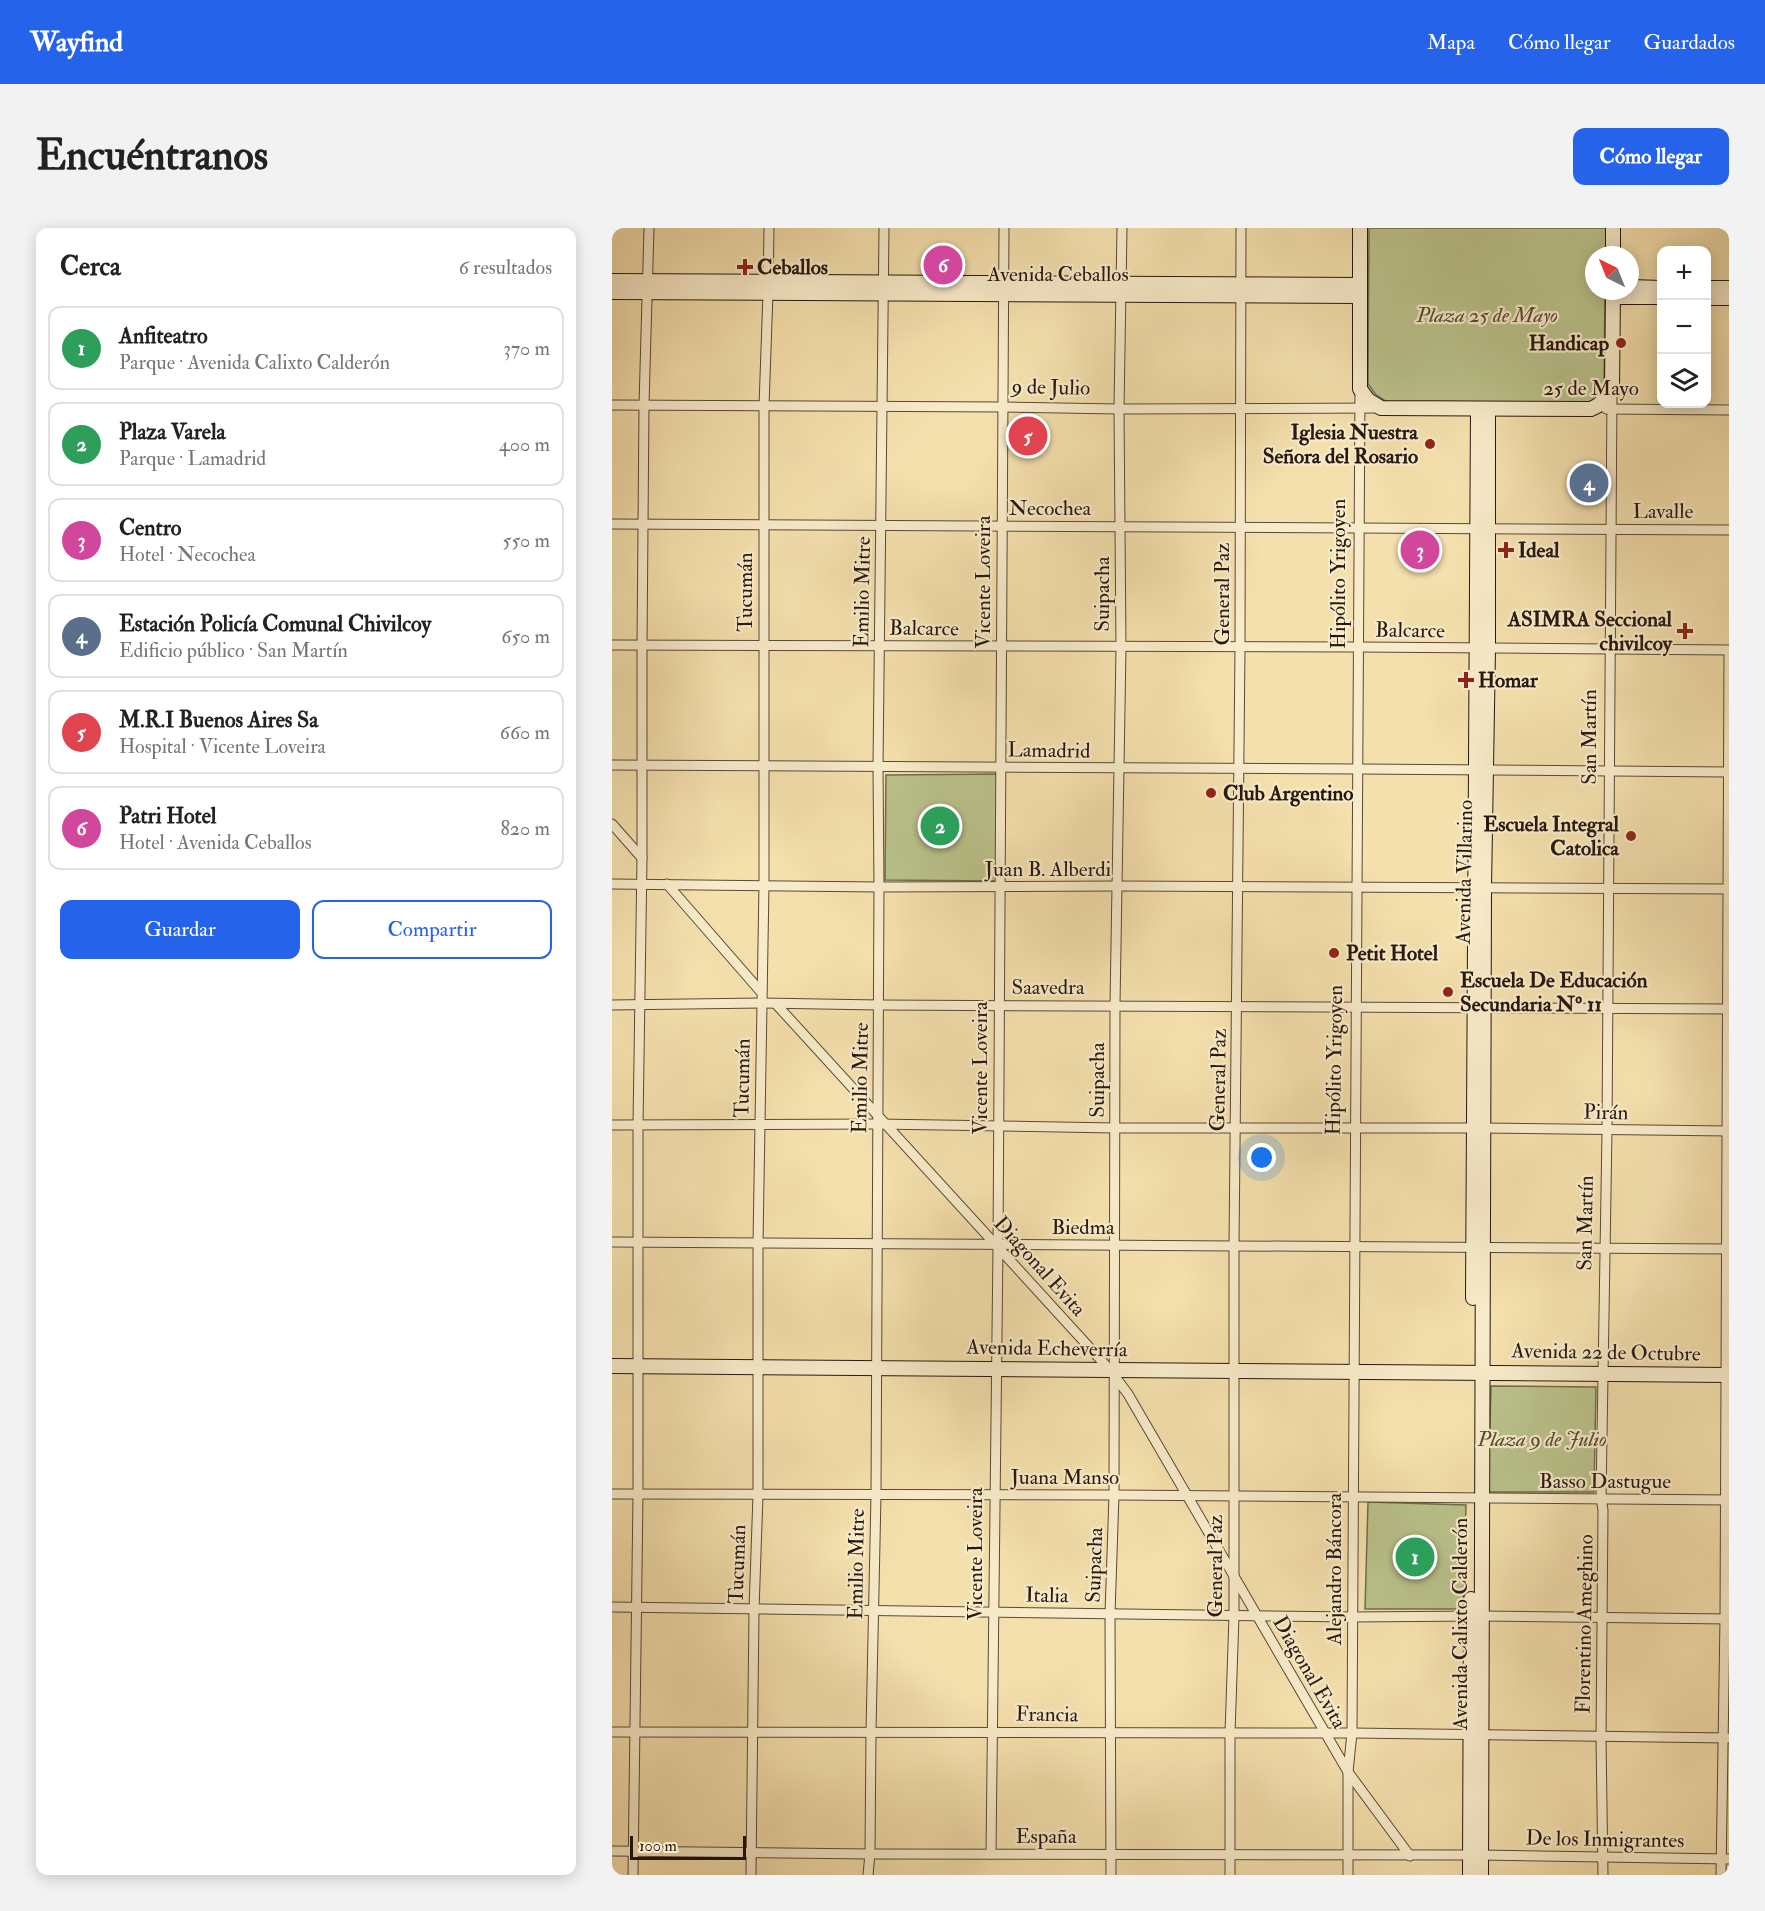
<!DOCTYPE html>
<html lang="es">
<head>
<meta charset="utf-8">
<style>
  :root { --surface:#fff; --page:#f2f2f2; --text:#222; --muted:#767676; --line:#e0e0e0; --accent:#2563eb }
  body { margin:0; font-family:"IM FELL Double Pica",serif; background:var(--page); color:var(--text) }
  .controls { position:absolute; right:18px; top:18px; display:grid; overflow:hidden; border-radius:12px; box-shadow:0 3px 15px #0003 }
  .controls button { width:54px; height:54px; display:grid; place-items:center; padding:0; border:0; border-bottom:2px solid var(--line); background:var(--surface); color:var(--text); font:30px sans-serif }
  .compass { position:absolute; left:973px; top:18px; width:54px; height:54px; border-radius:50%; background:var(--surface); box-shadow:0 3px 15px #0003; rotate:317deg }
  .scale { position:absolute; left:18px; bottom:15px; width:116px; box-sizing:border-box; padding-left:6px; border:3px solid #27170d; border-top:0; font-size:16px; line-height:21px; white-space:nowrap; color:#27170d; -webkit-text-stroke:4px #f8ebca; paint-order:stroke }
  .you { position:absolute; left:650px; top:930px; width:21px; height:21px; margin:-15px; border:4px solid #fff; border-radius:50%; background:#1a73e8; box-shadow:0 0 0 9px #1a73e833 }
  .badge { display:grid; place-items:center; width:39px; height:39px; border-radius:50%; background:var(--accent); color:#fff; font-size:20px; font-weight:700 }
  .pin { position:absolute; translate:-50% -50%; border:3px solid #fff; box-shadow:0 2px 6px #0006 }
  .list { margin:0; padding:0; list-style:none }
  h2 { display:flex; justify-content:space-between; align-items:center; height:78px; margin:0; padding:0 24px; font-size:26px }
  h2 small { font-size:20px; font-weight:400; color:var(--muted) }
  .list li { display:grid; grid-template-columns:39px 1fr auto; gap:18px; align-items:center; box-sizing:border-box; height:84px; margin:0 12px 12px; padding:0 12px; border:2px solid var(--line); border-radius:12px }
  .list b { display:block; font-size:22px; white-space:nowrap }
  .list p { margin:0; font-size:20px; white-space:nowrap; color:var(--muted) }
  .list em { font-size:20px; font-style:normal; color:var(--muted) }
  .actions { display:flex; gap:12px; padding:18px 24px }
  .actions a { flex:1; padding:14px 0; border:2px solid var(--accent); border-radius:12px; text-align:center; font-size:21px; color:var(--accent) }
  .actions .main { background:var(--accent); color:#fff }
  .icon { flex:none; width:33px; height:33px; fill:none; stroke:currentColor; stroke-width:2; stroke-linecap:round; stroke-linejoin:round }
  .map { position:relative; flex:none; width:1117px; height:1647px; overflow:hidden; border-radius:12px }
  header { display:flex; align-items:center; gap:36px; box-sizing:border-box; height:84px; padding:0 30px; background:var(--accent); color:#fff }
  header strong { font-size:28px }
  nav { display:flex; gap:33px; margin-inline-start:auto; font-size:21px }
  .intro { display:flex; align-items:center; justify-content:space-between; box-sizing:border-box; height:144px; padding:0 36px }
  h1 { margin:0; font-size:42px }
  .button { padding:15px 27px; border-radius:12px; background:var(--accent); color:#fff; font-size:21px; font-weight:700 }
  main { display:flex; gap:36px; padding:0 36px }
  aside { flex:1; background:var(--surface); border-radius:12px; box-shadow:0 3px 15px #0003 }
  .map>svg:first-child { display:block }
  .green { fill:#bac28b; stroke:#706c4c; stroke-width:1.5 }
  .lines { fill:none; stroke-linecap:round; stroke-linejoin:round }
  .street-casing { stroke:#5a4935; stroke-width:11 }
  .secondary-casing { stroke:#27170d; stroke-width:16 }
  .street { stroke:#f8ebca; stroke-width:9 }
  .secondary { stroke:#f8ebca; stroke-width:14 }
  .poi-dot { fill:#8f2418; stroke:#f8ebca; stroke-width:2 }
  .labels { text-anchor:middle; stroke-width:4.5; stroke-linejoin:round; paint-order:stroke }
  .poi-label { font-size:21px; font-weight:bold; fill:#27170d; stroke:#f8ebca; text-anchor:start }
  .street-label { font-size:21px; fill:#27170d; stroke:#f8ebca }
  .park-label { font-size:21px; font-style:italic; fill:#534a33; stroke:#f8ebca }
</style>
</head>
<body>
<header>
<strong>Wayfind</strong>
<nav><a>Mapa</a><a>Cómo llegar</a><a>Guardados</a></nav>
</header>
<div class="intro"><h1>Encuéntranos</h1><a class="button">Cómo llegar</a></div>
<main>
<aside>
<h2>Cerca<small>6 resultados</small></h2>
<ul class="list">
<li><span class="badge" style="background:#2e9e5b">1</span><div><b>Anfiteatro</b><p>Parque · Avenida Calixto Calderón</p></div><em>370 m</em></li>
<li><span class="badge" style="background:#2e9e5b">2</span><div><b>Plaza Varela</b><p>Parque · Lamadrid</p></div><em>400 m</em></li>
<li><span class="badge" style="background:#d1479c">3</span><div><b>Centro</b><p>Hotel · Necochea</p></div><em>550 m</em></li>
<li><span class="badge" style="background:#5c6f8a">4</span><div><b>Estación Policía Comunal Chivilcoy</b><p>Edificio público · San Martín</p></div><em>650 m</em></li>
<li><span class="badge" style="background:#e0444e">5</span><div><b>M.R.I Buenos Aires Sa</b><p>Hospital · Vicente Loveira</p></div><em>660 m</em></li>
<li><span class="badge" style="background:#d1479c">6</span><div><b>Patri Hotel</b><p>Hotel · Avenida Ceballos</p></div><em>820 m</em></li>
</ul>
<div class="actions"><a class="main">Guardar</a><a>Compartir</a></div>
</aside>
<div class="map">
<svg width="1117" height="1647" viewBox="0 0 1117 1647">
  <rect width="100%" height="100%" fill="#f4e0ad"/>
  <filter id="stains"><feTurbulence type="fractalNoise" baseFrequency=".00333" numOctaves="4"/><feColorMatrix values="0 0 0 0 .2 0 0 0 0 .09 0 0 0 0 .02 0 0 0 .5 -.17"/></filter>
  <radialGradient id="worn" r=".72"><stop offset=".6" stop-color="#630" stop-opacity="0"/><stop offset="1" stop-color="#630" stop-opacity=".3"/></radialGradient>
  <g class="green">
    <path d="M 757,0 L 994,0 L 994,27 L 982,27 L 982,63 L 993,63 L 992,160 L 985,169 L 976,175 L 775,174 L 764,167 L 756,156 Z"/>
    <path d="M 387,546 L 385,653 L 273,652 L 274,547 Z"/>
    <path d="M 879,1158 L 984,1159 L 982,1264 L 876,1264 Z"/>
    <path d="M 756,1274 L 854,1277 L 851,1381 L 753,1381 Z"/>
  </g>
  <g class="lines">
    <g class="street-casing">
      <g id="street">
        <path d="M 0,177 L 390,179 L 507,181 L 769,180"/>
        <path d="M 994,181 L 1117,182"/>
        <path d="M 0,296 L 1117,302"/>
        <path d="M 0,417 L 746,419 L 1117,422"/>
        <path d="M 0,537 L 746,541 L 1117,544"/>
        <path d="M 0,596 L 30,630"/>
        <path d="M 0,656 L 267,659 L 506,658 L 1117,661"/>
        <path d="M 55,656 L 149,764"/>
        <path d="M 164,776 L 498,1142 L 516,1166 L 736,1544 L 798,1628"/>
        <path d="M 0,777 L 150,775 L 267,777 L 1117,781"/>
        <path d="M 0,897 L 265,896 L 503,900 L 871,900 L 1117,903"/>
        <path d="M 0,1014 L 1117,1021"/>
        <path d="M 0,1266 L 502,1267 L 1117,1272"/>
        <path d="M 0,1379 L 740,1389 L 869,1388 L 1116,1391"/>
        <path d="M 0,1504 L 740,1505 L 1117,1510"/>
        <path d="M 0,1623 L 258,1626 L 869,1627 L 1117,1631"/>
        <path d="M 379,1626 L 386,1019 L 392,0"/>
        <path d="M 21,1647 L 26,1267 L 26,897 L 30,630 L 30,418 L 32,177 L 37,0"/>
        <path d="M 139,1647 L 142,1382 L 146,1267 L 146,1015 L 152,656 L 152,178 L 156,65 L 157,0"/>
        <path d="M 256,1647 L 258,1626 L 259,1503 L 264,1267 L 267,659 L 266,539 L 272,0"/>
        <path d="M 499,1647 L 498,1386 L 502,1267 L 503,777 L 509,420 L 507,181 L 510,0"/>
        <path d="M 618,1647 L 618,1505 L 622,1388 L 622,1018 L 628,420 L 629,0"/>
        <path d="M 736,1647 L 736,1544 L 740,1505 L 748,161"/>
        <path d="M 991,1647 L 989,1510 L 991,1282 L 989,1270 L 995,903 L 1000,163"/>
        <path d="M 1109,1647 L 1113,1391 L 1117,425"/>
      </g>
    </g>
    <g class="secondary-casing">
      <g id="secondary">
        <path d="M 748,0 L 748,161 L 756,172 L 769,180 L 979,181 C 989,177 995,170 1000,161 L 1001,63"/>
        <path d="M 1001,27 L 1001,0"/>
        <path d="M 0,53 L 748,57"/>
        <path d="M 1018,59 L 1050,60"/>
        <path d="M 1094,60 L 1117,60"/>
        <path d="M 0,64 L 748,68"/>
        <path d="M 1001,69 L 1050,69"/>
        <path d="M 1094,70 L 1117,70"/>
        <path d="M 861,1070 L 866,181"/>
        <path d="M 0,1138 L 1117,1147"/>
        <path d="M 858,1647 L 859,1371"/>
        <path d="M 869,1647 L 872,660 L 876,420 L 876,181"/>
      </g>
    </g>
    <use href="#street" class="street"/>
    <use href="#secondary" class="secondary"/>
  </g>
  <g class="poi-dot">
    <path d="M130 30h6v6h6v6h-6v6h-6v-6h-6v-6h6z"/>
    <circle cx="1009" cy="115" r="6"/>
    <circle cx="818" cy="216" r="6"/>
    <path d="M891 313h6v6h6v6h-6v6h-6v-6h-6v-6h6z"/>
    <path d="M1070 394h6v6h6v6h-6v6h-6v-6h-6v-6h6z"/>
    <path d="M851 443h6v6h6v6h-6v6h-6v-6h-6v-6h6z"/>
    <circle cx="599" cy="565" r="6"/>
    <circle cx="1019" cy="608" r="6"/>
    <circle cx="722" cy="725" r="6"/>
    <circle cx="836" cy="764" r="6"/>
  </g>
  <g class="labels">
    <g class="poi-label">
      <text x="145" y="46">Ceballos</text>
      <text x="997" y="122" text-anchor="end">Handicap</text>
      <text x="806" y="211" text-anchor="end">Iglesia Nuestra<tspan x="806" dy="24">Señora del Rosario</tspan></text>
      <text x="906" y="329">Ideal</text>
      <text x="1060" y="398" text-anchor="end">ASIMRA Seccional<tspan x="1060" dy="24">chivilcoy</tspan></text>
      <text x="866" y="459">Homar</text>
      <text x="611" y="572">Club Argentino</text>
      <text x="1007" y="603" text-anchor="end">Escuela Integral<tspan x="1007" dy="24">Catolica</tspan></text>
      <text x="734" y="732">Petit Hotel</text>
      <text x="848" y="759">Escuela De Educación<tspan x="848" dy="24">Secundaria Nº 11</tspan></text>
    </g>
    <g class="street-label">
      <text x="446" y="53">Avenida Ceballos</text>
      <text transform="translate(439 159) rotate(1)" y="7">9 de Julio</text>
      <text x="979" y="167">25 de Mayo</text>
      <text x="438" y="287">Necochea</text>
      <text x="1051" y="290">Lavalle</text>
      <text transform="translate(726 346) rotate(-90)" y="7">Hipólito Yrigoyen</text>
      <text transform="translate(371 354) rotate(-90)" y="7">Vicente Loveira</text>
      <text transform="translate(133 364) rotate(-90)" y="7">Tucumán</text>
      <text transform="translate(250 364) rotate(-89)" y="7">Emilio Mitre</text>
      <text transform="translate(490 366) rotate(-90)" y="7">Suipacha</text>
      <text transform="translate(610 366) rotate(-90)" y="7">General Paz</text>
      <text transform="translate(312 400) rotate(1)" y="7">Balcarce</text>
      <text transform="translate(798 402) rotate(1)" y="7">Balcarce</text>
      <text transform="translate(977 509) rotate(-90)" y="7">San Martín</text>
      <text transform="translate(437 522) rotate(1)" y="7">Lamadrid</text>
      <text x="436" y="648">Juan B. Alberdi</text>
      <text transform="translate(852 644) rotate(-89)" y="7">Avenida Villarino</text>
      <text x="436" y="766">Saavedra</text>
      <text transform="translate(722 832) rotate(-89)" y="7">Hipólito Yrigoyen</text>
      <text transform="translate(368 840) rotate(-90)" y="7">Vicente Loveira</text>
      <text transform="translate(130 850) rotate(-89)" y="7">Tucumán</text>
      <text transform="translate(248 850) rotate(-89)" y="7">Emilio Mitre</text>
      <text transform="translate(485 852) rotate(-90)" y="7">Suipacha</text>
      <text transform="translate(606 852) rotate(-89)" y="7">General Paz</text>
      <text transform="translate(994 884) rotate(1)" y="7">Pirán</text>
      <text transform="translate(973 995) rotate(-89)" y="7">San Martín</text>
      <text x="471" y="1006">Biedma</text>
      <text transform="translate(428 1038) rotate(48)" y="7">Diagonal Evita</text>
      <text transform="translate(435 1120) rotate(1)" y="7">Avenida Echeverría</text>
      <text transform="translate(994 1124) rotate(1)" y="7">Avenida 22 de Octubre</text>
      <text x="453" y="1256">Juana Manso</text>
      <text x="993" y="1260">Basso Dastugue</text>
      <text transform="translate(363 1326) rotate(-90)" y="7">Vicente Loveira</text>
      <text transform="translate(125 1336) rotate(-88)" y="7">Tucumán</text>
      <text transform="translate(244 1336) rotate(-89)" y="7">Emilio Mitre</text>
      <text transform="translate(482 1337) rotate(-88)" y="7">Suipacha</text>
      <text transform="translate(603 1338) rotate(-90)" y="7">General Paz</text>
      <text transform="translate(722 1341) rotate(-90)" y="7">Alejandro Báncora</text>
      <text transform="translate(435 1367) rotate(1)" y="7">Italia</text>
      <text transform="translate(848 1396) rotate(-90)" y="7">Avenida Calixto Calderón</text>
      <text transform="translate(972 1396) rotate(-89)" y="7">Florentino Ameghino</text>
      <text transform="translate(698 1444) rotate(60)" y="7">Diagonal Evita</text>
      <text transform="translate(435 1486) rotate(1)" y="7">Francia</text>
      <text x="434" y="1615">España</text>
      <text transform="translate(993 1611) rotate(1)" y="7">De los Inmigrantes</text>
    </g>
    <g class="park-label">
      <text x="875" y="94">Plaza 25 de Mayo</text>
      <text x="930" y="1218">Plaza 9 de Julio</text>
    </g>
  </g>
  <rect width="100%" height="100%" filter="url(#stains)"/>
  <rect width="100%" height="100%" fill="url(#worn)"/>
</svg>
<div class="controls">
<button>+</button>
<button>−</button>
<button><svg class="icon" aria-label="layers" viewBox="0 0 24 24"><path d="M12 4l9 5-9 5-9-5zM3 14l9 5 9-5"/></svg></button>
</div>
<svg class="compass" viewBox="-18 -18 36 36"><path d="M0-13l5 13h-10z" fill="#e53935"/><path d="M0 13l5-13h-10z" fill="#767676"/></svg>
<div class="scale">100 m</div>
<div class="you"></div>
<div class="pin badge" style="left:803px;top:1329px;background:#2e9e5b">1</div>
<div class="pin badge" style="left:328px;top:598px;background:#2e9e5b">2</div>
<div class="pin badge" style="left:808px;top:322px;background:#d1479c">3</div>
<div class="pin badge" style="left:977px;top:255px;background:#5c6f8a">4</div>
<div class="pin badge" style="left:416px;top:208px;background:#e0444e">5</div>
<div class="pin badge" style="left:331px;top:37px;background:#d1479c">6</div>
</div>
</main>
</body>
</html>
